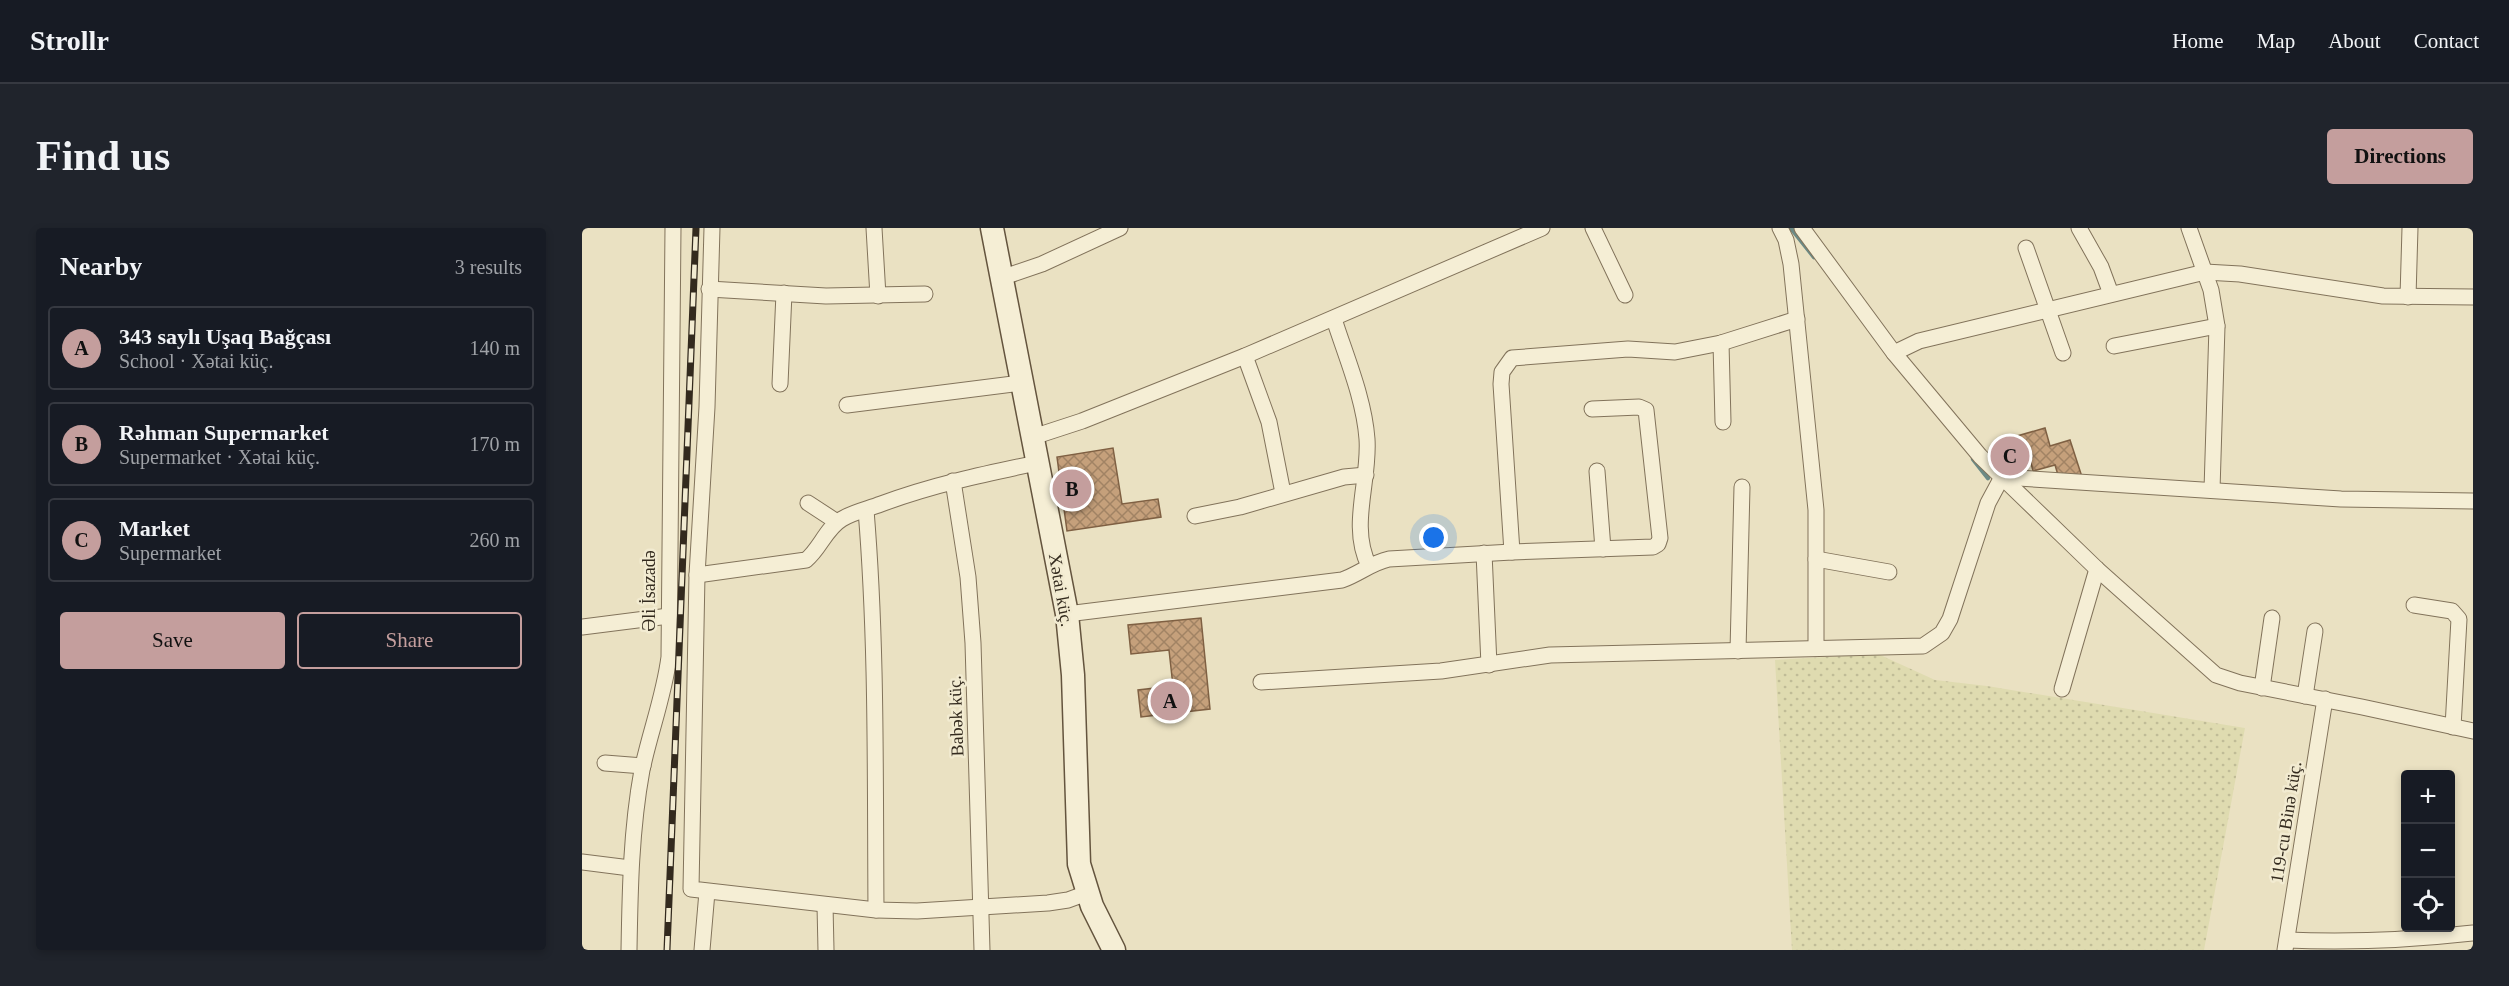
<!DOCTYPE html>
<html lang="en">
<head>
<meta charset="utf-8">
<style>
  :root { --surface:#171b24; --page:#20242c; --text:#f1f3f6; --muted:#9ea1a6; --line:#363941; --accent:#c49e9d }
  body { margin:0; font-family:Georgia,serif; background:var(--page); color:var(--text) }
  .controls { position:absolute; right:18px; bottom:18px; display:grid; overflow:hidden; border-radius:6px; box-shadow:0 3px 9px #0003 }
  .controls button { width:54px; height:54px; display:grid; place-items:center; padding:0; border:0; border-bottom:2px solid var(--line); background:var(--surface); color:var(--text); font:30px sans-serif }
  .you { position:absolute; left:852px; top:310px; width:21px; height:21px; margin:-15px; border:4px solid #fff; border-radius:50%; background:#1a73e8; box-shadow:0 0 0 9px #1a73e833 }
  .badge { display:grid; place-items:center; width:39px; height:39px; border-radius:50%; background:var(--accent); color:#111; font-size:20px; font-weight:700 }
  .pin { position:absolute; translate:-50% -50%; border:3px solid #fff; box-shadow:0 2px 6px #0006 }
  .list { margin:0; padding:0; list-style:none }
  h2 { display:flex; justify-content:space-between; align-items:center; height:78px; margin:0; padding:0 24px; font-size:26px }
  h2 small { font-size:20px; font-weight:400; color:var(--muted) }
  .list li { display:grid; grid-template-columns:39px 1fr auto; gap:18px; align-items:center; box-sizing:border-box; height:84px; margin:0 12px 12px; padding:0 12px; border:2px solid var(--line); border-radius:6px }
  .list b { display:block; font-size:22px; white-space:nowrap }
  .list p { margin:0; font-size:20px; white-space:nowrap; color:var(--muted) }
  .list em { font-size:20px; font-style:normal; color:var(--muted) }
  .actions { display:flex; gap:12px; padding:18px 24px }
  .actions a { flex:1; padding:14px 0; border:2px solid var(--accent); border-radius:6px; text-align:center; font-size:21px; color:var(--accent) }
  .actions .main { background:var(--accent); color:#111 }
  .icon { flex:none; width:33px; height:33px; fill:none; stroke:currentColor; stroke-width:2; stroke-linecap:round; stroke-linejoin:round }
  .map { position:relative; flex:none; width:1891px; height:722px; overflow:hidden; border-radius:6px }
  header { display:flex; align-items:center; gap:36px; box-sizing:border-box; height:84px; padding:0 30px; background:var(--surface); border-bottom:2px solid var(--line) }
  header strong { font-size:28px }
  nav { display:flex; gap:33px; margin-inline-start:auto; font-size:21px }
  .intro { display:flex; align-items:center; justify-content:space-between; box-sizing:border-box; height:144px; padding:0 36px }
  h1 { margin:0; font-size:42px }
  .button { padding:15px 27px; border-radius:6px; background:var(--accent); color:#111; font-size:21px; font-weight:700 }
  main { display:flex; gap:36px; padding:0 36px }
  aside { flex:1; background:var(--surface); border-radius:6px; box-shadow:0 3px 9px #0003 }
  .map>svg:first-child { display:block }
  .farmland { fill:url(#farmland-dots) }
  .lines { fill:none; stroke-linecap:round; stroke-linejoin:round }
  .stream { stroke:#6c8a85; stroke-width:4.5 }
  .building { fill:url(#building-cross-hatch); stroke:#7f6043; stroke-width:1.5 }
  .street-casing { stroke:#82735b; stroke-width:17 }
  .secondary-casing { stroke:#64543e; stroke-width:25 }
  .street { stroke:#f5eed5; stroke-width:15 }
  .secondary { stroke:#f5eed5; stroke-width:22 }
  .rail-casing { stroke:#332a1e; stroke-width:7 }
  .rail { stroke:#f2ebd1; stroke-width:4.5; stroke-dasharray:14; stroke-linecap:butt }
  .labels { text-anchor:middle; stroke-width:5; stroke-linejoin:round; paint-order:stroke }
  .street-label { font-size:18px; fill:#332a1e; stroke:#f2ebd1 }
</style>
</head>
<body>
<header>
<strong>Strollr</strong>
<nav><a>Home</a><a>Map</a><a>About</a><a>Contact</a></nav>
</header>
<div class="intro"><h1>Find us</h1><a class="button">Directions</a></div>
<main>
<aside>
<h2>Nearby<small>3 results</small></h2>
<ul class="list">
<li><span class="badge">A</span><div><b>343 saylı Uşaq Bağçası</b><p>School · Xətai küç.</p></div><em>140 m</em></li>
<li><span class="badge">B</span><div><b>Rəhman Supermarket</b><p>Supermarket · Xətai küç.</p></div><em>170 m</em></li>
<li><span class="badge">C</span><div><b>Market</b><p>Supermarket</p></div><em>260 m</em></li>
</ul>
<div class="actions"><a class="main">Save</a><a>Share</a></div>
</aside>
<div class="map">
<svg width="1891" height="722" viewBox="0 0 1891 722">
  <defs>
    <pattern id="farmland-dots" width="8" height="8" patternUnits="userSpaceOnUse" patternTransform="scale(1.5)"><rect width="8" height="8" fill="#dfdbb0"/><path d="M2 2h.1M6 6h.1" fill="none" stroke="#c0bc97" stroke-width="1.8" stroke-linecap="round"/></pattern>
    <pattern id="building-cross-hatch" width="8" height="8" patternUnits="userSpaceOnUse" patternTransform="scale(1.5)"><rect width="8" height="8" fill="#c5a07b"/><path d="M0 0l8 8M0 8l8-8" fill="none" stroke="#a18364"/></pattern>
  </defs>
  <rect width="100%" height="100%" fill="#eae1c2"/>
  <path class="farmland" d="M 1296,426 L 1353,452 L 1405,458 L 1663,500 L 1622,722 L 1210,722 L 1193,432 Z"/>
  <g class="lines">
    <g class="stream">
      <path d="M 1209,0 L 1232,29"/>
      <path d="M 1391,231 L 1406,250"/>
    </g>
  </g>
  <g class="building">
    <path d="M 1463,200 L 1468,218 L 1488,212 L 1500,249 L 1476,247 L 1473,237 L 1451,243 L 1449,235 L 1421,243 L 1414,214 Z"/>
    <path d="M 531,220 L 540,276 L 576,271 L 579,289 L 485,303 L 475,229 Z"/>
    <path d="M 619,390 L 628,481 L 559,489 L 556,462 L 591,458 L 587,422 L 549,426 L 546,397 Z"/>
  </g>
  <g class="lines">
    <g class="street-casing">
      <g id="street">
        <path d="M 130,0 L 125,179 L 115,347 L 109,661 L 294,682 L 335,683 L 466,675 L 486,672 L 505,665"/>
        <path d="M 292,0 L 296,68"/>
        <path d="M 1011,0 L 1043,67"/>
        <path d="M 1198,0 L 1204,12 L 1209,36 L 1234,282 L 1234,420"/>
        <path d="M 1220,0 L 1312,125 L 1398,228 L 1515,341 L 1634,447 L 1658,455 L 1780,479 L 1891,503"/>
        <path d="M 1497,0 L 1519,39 L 1529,66"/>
        <path d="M 1607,0 L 1629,62 L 1635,98 L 1630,262"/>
        <path d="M 1444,20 L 1481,125"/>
        <path d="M 419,50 L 460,36 L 538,0"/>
        <path d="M 127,61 L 244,68 L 343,66"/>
        <path d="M 1826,69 L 1828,0"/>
        <path d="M 752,91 C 764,129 782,170 785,211 C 788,253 767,298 787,338"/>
        <path d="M 1139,115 L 1141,194"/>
        <path d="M 1532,118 L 1635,98"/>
        <path d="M 1312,125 L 1337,113 L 1623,44 L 1658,46 L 1801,68 L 1891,69"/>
        <path d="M 663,128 L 687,194 L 701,265"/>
        <path d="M 198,156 L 202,65"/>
        <path d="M 265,177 L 439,155"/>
        <path d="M 451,209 L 500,193 L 663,128 L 960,0"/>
        <path d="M 1015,243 L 1021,321"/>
        <path d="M 1420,249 L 1759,271 L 1891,273"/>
        <path d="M 371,253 L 386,349 L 391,415 L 400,722"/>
        <path d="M 226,275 L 255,294"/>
        <path d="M 284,282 C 295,415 293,549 294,682"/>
        <path d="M 613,288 L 658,279 L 762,249 L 784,247"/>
        <path d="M 930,324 L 919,156 L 920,144 L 930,130 L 1046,121 L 1093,124 L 1139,115 L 1215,91"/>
        <path d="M 902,325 L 907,437"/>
        <path d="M 1234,331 L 1307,344"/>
        <path d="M 115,347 L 224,332 C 238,321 244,300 260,291 C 271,284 286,281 299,276 C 350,257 402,246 455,235"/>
        <path d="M 1832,377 L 1870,383 L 1877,391 L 1871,499"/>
        <path d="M 485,386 L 760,352 C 777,346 789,335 807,331 L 930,324 L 1071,319 L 1076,316 L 1078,310 L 1064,182 L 1057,179 L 1010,181"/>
        <path d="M 0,399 L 87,388"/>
        <path d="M 1156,423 L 1160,259"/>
        <path d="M 679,454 L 859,443 L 968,427 L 1341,418 L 1360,405 L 1368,391 L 1406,275 L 1420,249"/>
        <path d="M 1680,460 L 1690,390"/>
        <path d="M 1480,461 L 1515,341"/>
        <path d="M 1723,468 L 1733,403"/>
        <path d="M 23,535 L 61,538"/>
        <path d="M 0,634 L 48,640"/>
        <path d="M 243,677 L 244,722"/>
        <path d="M 1705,712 C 1768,715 1828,712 1891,705"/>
        <path d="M 47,722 C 48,662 49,602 60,542 C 68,504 82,468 87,429 L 91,0"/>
        <path d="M 120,722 L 125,664"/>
        <path d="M 1703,722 L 1743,471"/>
      </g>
    </g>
    <g class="secondary-casing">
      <path id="secondary" d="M 410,0 L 485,386 L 491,447 L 497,636 L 510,678 L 532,722"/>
    </g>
    <use href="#street" class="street"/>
    <use href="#secondary" class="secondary"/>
    <g class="rail-casing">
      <path id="rail" d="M 85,722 L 114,0"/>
    </g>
    <use href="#rail" class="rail"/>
  </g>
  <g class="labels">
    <g class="street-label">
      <text transform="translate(479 362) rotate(80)" y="6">Xətai küç.</text>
      <text transform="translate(67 363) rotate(-90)" y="6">Əli İsazadə</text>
      <text transform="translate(374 488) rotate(-92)" y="6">Babək küç.</text>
      <text transform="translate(1704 594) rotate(-81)" y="6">119-cu Binə küç.</text>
    </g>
  </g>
</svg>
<div class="controls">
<button>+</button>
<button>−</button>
<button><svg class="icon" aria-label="locate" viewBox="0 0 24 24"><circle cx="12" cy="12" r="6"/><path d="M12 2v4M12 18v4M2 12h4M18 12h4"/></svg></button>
</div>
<div class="you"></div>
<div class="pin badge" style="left:588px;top:473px">A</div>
<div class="pin badge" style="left:490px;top:261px">B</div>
<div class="pin badge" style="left:1428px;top:228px">C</div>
</div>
</main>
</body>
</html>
